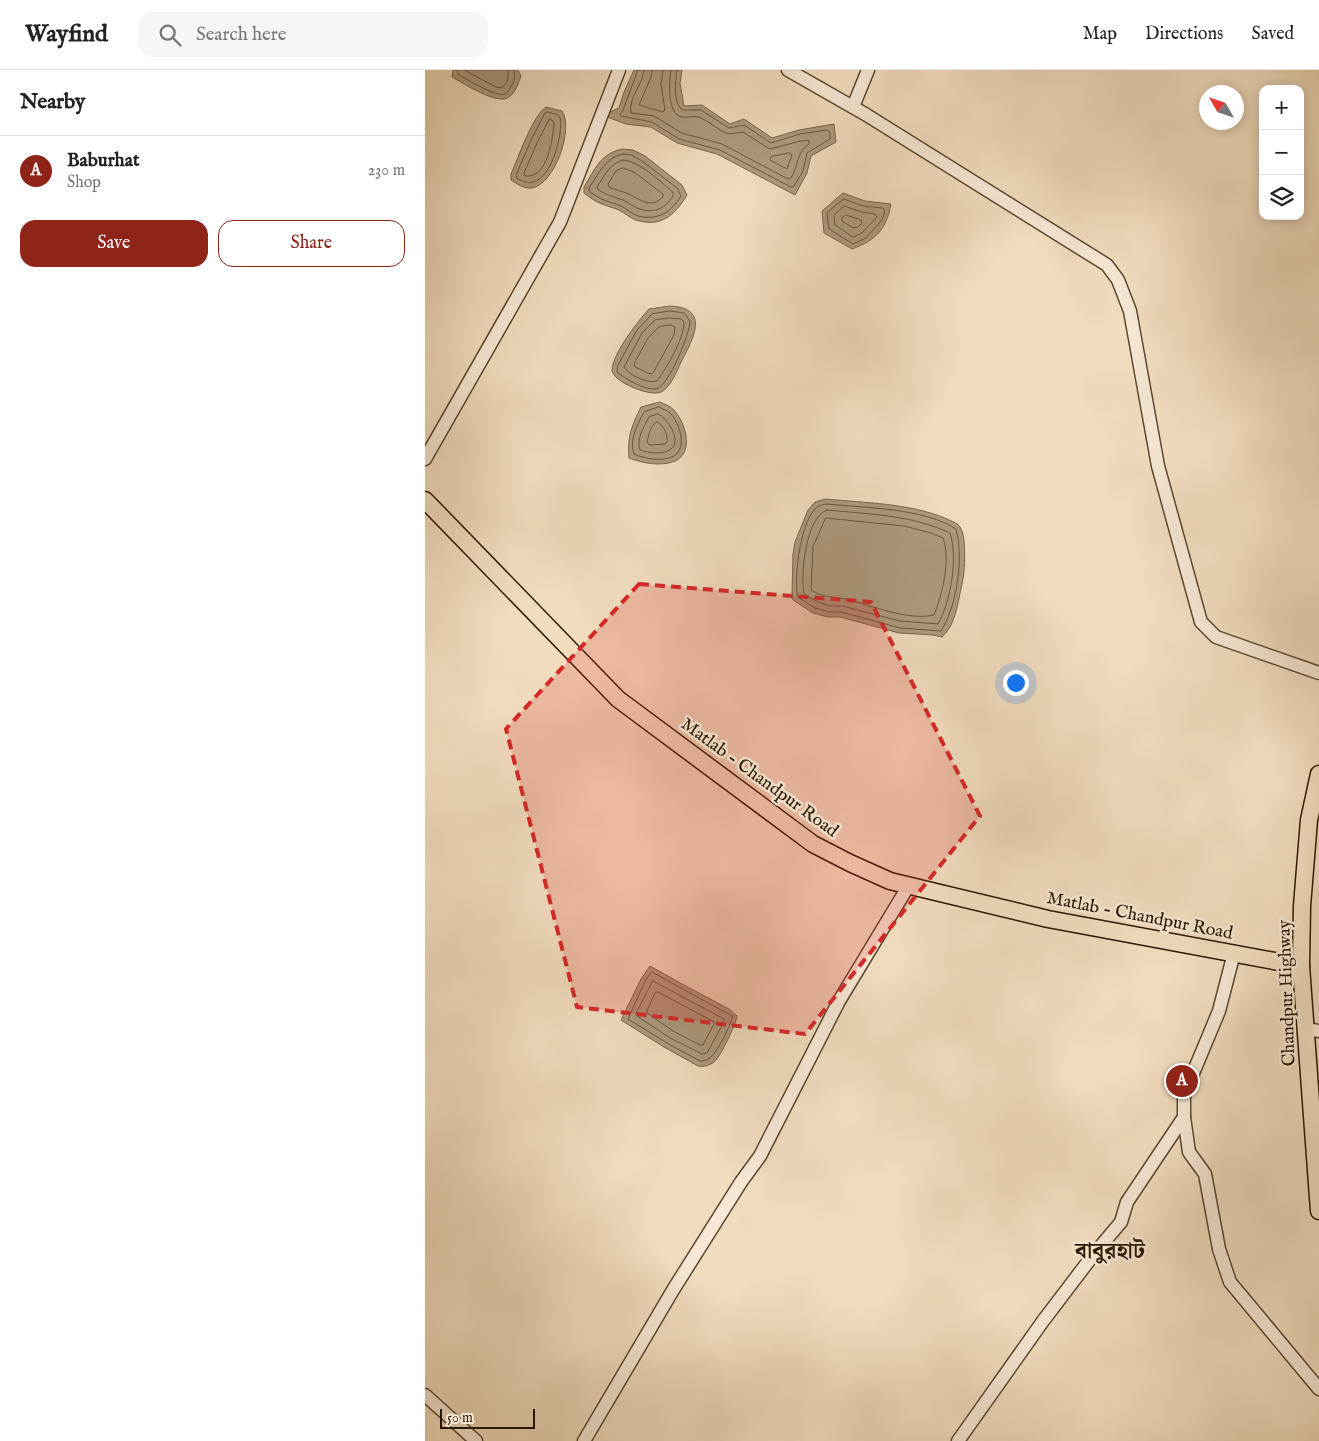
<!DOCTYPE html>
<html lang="en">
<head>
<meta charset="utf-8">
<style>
  :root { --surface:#fff; --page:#f6f6f6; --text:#222; --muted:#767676; --line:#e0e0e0; --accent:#8f2418 }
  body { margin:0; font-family:"IM FELL English","Noto Serif Bengali",serif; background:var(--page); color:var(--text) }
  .controls { position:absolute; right:15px; top:15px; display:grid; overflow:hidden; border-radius:10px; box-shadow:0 2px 12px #0003 }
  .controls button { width:45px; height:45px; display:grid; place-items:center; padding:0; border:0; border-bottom:1px solid var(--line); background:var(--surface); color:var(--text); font:25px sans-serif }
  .compass { position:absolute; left:774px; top:15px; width:45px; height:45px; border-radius:50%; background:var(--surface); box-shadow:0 2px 12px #0003; rotate:309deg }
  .scale { position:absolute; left:15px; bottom:12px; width:95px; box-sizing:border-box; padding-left:5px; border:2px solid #2a1700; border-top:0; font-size:14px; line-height:18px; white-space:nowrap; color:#2a1700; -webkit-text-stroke:4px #f6e8d5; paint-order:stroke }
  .you { position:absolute; left:590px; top:612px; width:18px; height:18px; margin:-12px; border:4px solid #fff; border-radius:50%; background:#1a73e8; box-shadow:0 0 0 8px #1a73e833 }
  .badge { display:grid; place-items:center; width:32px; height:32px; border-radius:50%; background:var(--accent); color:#fff; font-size:16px; font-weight:700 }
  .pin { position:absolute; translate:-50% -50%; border:2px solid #fff; box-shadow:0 1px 5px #0006 }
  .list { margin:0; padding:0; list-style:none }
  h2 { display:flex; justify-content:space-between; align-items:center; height:65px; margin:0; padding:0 20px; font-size:21px }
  h2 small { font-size:16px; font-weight:400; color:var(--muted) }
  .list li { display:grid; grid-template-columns:32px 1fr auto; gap:15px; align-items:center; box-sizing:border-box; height:70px; padding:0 20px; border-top:1px solid var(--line) }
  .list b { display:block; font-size:19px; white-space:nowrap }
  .list p { margin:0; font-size:16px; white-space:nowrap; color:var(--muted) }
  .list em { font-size:16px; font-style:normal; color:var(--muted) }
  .actions { display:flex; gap:10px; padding:15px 20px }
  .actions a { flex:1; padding:11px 0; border:1px solid var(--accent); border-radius:15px; text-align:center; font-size:18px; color:var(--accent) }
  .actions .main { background:var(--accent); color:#fff }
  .icon { flex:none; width:28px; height:28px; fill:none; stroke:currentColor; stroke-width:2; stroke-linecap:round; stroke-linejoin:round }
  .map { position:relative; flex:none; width:894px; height:1371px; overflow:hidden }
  header { display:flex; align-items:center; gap:30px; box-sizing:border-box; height:70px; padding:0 25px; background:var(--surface); border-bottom:1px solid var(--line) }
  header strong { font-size:24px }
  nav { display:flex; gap:28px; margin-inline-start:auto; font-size:18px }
  .search { width:350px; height:45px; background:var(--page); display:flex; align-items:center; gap:12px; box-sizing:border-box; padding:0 18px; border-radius:15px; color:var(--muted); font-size:19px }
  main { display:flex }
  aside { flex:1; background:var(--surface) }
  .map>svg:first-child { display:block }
  .water { fill:#ad997d; stroke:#79654b }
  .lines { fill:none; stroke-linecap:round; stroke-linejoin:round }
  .shore { stroke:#6c583e; stroke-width:1 }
  .minor-casing { stroke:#5c4830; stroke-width:15 }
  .major-casing { stroke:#2a1700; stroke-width:19 }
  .minor { stroke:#f6e8d5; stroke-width:12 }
  .major { stroke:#f1dcbe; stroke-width:16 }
  .marked { fill:#d62828; fill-opacity:0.2; stroke:#d62828; stroke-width:4; stroke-dasharray:10 6; stroke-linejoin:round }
  .labels { text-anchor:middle; stroke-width:5; stroke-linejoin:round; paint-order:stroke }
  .street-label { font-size:18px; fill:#2a1700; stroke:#f6e8d5 }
  .district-label { font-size:22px; font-weight:bold; fill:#2a1700; stroke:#f6e8d5 }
</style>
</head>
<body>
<header>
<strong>Wayfind</strong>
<div class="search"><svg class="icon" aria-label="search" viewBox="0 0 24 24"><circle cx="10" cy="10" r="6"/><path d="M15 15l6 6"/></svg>Search here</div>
<nav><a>Map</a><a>Directions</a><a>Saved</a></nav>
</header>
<main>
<aside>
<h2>Nearby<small></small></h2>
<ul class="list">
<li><span class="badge">A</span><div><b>Baburhat</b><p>Shop</p></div><em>230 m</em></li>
</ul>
<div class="actions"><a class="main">Save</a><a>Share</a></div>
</aside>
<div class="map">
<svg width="894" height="1371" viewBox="0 0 894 1371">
  <rect width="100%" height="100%" fill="#f1dcbe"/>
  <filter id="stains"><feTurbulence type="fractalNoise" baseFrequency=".004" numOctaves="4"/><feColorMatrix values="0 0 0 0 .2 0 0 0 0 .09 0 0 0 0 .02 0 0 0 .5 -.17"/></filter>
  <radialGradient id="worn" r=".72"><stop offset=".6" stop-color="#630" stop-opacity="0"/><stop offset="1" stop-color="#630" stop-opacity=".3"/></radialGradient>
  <g class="water">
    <path d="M 28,0 L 93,0 L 96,6 C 93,14 91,22 84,27 C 73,36 38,13 27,7 Z"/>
    <path d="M 209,0 L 257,0 L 255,13 L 259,36 L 277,35 L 305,54 L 319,49 L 347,68 L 374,60 L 409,54 L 411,72 L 386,86 L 382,103 L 370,125 L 292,84 L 252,73 L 226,57 L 201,54 L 177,45 L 194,38 L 199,22 Z"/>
    <path d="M 121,37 L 137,41 C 149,58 130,114 107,118 C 99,119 92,114 86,110 L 86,104 C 93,88 108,45 121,37 Z"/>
    <path d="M 197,79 L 208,80 L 220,86 L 257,115 L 262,125 C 250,145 236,158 211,150 C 205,148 200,143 194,140 C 177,134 173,134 159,123 L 159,117 C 170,99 175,84 197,79 Z"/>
    <path d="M 418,123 L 440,131 L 466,134 C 461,160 451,170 427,179 L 399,163 L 397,141 Z"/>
    <path d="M 245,236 C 286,238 268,269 256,292 C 252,301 247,314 238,321 C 229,329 187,312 187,300 C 188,283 213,251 224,239 Z"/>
    <path d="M 235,332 C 239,334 245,336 248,339 C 260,351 270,382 250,391 C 236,397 217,393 204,388 C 202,367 207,355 216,337 Z"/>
    <path d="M 401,429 C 441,433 484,433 522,449 C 526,451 533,453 535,457 C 542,467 540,502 537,514 C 533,531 531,555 517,567 L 508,565 L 474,563 L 415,547 L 403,547 L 388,543 L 368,530 L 367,525 L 368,484 L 370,472 L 383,440 L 390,432 Z"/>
    <path d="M 225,896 L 257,914 L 304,939 L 312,946 C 311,954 295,988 289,992 C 284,996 278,997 273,996 L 239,977 L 196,950 L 216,909 Z"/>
  </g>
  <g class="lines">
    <g class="shore">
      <path d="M 32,0 L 34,5 C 42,9 72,28 80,24 C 81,24 85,19 85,18 C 90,12 90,7 89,0"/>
      <path d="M 39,0 L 71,17 L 76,18 C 84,13 83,8 83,0"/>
      <path d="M 213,0 L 198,40 L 195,44 L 196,46 L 227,52 L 254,69 L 295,80 L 366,117 L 369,116 L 378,101 L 382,83 L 405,69 L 405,62 L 402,60 L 375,64 L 346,73 L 319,55 L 304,58 L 276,40 L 257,40 C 248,32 250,11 252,0"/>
      <path d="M 219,0 C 218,15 203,28 206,43 L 229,46 L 257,63 L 297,74 L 363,109 L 366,108 C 373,97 372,81 384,74 L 384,70 L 376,71 L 345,79 L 318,62 L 303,64 C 293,60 285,52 276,48 C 270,45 263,48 256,47 C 242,43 244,11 246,0"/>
      <path d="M 227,0 L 226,7 L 214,35 L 238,42 L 240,40 L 236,14 L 238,0"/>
      <path d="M 123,42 C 126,43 132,44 134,46 C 141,52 126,132 92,108 L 91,105 L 107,68 L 120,43 Z"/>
      <path d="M 125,49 L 129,52 C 128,68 123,109 100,106 L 99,103 L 113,71 Z"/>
      <path d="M 364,83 L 367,85 L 362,99 L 345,90 L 346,87 Z"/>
      <path d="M 198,84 L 207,85 L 217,91 L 252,118 L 256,126 C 246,142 233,151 213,146 C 207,144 202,139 196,136 C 183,131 175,130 164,121 L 164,118 C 174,103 180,88 198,84 Z"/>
      <path d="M 198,90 C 216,92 234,111 248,122 L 248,126 C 241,138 229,144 215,139 C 209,138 204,132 198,130 C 189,127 180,125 173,119 L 172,117 C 180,105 184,94 198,90 Z"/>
      <path d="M 198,98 L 209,102 L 238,124 L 238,127 C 226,139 216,130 204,124 C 197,121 190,120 184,117 L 183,114 L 191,101 Z"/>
      <path d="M 419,129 L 438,136 L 458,138 L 460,141 L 457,150 L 441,168 L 428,174 L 404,159 L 402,143 Z"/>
      <path d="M 419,136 L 437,142 L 450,144 L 452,147 L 437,163 L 428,167 L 410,155 L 409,146 Z"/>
      <path d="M 421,145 L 436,150 L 437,153 L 433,157 L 428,158 L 417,151 L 417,148 Z"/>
      <path d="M 245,241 L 259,243 L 265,251 C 265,263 244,316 231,319 C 221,321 199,308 192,302 L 193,295 L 212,260 L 227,244 Z"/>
      <path d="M 245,248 L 256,249 L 259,252 C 259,269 242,297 232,311 C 223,314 203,305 199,297 L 217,263 L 230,250 Z"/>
      <path d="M 246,255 L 250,257 L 249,265 L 228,303 L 225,304 L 210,297 L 209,294 L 223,268 L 234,257 Z"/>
      <path d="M 234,337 C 237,339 242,340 245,343 C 254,352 263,377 249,386 C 238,392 220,389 209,384 C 204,371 212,355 219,342 Z"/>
      <path d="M 233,344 C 243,348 257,371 246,379 C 239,385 223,383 215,380 C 211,370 219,356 224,347 Z"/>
      <path d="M 232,352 C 239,355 243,365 242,372 L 240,374 L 224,375 L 222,372 C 224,365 225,355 232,352 Z"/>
      <path d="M 402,434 C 440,438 499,438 531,459 C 539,487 532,536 516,561 L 475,558 L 416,542 L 404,542 L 390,538 L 373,527 C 368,509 376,445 394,436 C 395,435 401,434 402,434 Z"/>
      <path d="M 402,440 C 443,444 487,445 525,463 C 533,488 526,531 513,554 L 475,551 L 417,536 L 405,536 L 393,532 L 379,524 C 375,506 381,446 402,440 Z"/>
      <path d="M 401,448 L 479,456 L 506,463 L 518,468 C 526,490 517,525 509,545 C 481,551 447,535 420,529 C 406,526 399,528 386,520 L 388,477 Z"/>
      <path d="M 227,902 L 307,946 C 307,954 292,982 286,987 C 283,990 279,991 275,991 L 242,973 L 203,949 L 220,911 Z"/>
      <path d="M 228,911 L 299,949 L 299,952 L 282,983 L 277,984 L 245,968 L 212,946 L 211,944 Z"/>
      <path d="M 233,922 L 289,952 L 289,954 L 278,975 L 275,975 L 248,961 L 222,943 L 222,941 L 230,923 Z"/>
    </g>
    <g class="minor-casing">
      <g id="minor">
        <path d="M 363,0 L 440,44 L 682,195 L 693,210 L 705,241 L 733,396 L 776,552 L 791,567 L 894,603"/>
        <path d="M 428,37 L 443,0"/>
        <path d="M 0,389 L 135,152 L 194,0"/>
        <path d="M 809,883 L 794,941 L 759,1025 L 759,1047 L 764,1082 L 780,1104 L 794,1179 L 805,1212 L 894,1319"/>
        <path d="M 881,959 L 894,961"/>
        <path d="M 0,1325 L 51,1371"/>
        <path d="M 159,1371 L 248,1220 L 316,1112 L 335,1086 L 414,931 L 484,815"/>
        <path d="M 533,1371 L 618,1251 L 669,1184 L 696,1152 L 702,1132 L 759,1047"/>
      </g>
    </g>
    <g class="major-casing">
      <g id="major">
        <path d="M 0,430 L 193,629 L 388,774 L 425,793 L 465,811 L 623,849 L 876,896"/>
        <path d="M 894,704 L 884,750 L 877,836 L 876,896 L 894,1141"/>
      </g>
    </g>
    <use href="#minor" class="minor"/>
    <use href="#major" class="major"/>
  </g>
  <path class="marked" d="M 214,514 L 446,532 L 555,746 L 380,964 L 152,937 L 81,659 Z"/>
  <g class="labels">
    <g class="street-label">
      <text transform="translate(335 707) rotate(36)" y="6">Matlab - Chandpur Road</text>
      <text transform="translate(715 845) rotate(11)" y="6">Matlab - Chandpur Road</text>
      <text transform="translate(861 923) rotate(-92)" y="6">Chandpur Highway</text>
    </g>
    <g class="district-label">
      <text x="685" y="1188">বাবুরহাট</text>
    </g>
  </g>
  <rect width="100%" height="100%" filter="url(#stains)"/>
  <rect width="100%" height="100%" fill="url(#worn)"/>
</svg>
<div class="controls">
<button>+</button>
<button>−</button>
<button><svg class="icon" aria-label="layers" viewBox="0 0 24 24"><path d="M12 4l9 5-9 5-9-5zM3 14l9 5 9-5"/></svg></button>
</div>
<svg class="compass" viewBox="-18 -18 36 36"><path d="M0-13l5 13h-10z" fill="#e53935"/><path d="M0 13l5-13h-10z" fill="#767676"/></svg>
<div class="scale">50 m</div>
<div class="you"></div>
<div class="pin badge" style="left:757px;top:1011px">A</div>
</div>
</main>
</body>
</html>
